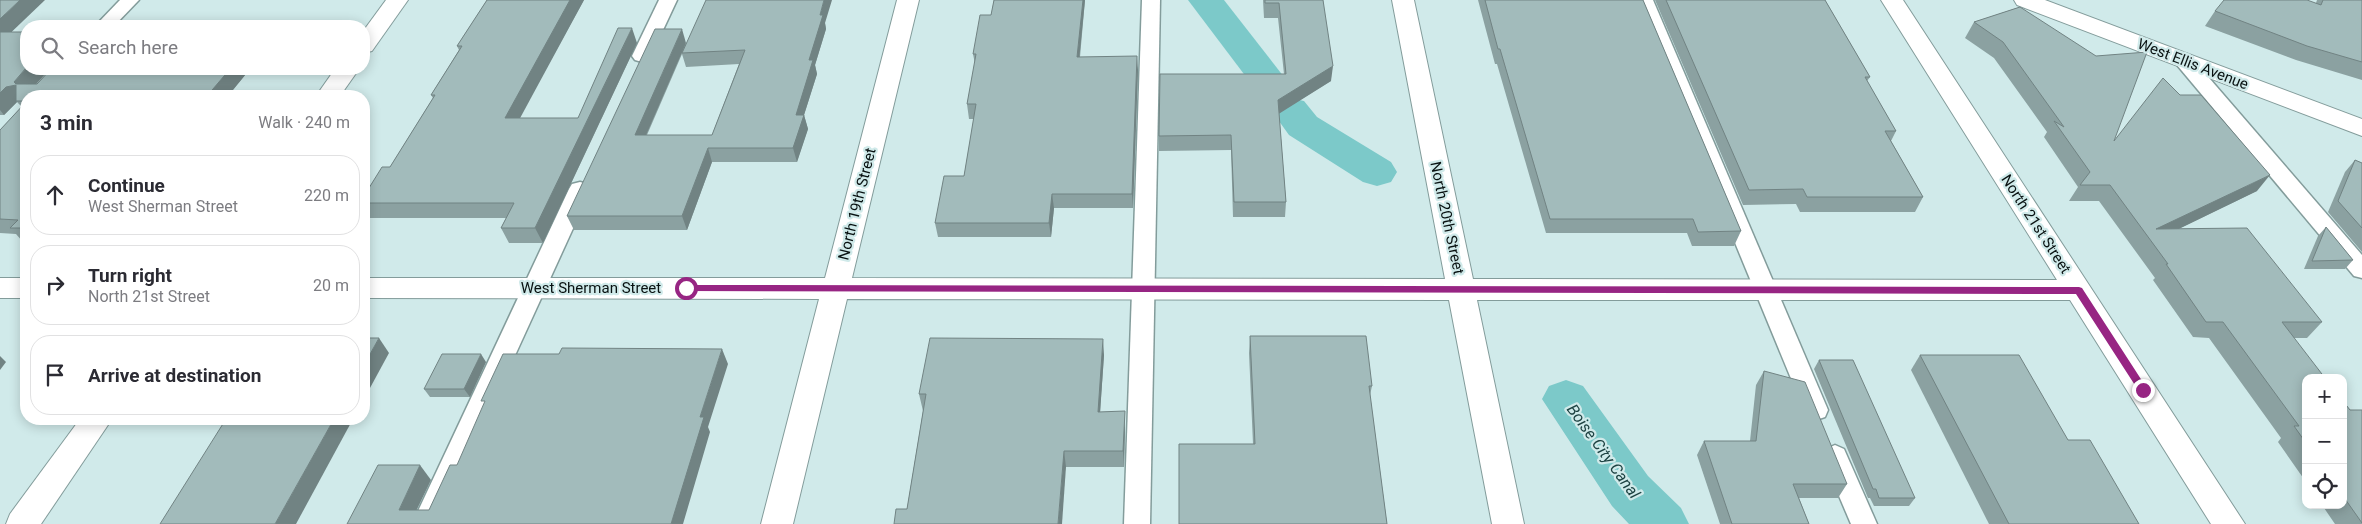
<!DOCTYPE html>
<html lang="en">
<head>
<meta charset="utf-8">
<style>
  :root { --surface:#fff; --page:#f7f7f7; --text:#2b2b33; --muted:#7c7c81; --line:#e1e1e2 }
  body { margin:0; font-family:Roboto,sans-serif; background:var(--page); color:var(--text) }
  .controls { position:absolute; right:15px; bottom:15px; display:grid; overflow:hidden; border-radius:10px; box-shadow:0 2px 12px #0003 }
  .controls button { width:45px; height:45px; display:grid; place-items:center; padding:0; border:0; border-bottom:1px solid var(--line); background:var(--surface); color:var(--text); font:25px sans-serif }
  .stop { position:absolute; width:15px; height:15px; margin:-11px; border:4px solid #972583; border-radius:50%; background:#fff }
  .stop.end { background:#972583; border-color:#fff; box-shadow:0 1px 5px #0008 }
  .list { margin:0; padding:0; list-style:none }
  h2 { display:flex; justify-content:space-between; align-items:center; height:65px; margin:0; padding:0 20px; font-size:21px }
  h2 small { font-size:16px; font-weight:400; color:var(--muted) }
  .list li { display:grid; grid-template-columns:32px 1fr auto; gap:15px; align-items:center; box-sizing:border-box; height:80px; margin:0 10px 10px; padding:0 10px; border:1px solid var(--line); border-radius:20px }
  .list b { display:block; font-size:19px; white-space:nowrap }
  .list p { margin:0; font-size:16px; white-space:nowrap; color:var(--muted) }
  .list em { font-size:16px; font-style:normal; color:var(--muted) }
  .icon { flex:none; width:28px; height:28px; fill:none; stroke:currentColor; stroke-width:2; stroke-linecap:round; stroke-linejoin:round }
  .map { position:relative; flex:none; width:2362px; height:524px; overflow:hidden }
  .search { position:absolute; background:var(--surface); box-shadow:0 2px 12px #0003; left:20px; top:20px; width:350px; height:55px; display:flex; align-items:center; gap:12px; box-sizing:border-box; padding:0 18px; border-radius:20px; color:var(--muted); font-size:19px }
  .panel { position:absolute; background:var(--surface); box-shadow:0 2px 12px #0003; left:20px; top:90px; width:350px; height:335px; border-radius:20px }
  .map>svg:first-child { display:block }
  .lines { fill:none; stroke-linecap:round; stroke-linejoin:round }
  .canal { fill:#7cc9c9; fill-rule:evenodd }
  .service-casing { stroke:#839c9b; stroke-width:3 }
  .minor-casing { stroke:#839c9b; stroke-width:2 }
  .service { fill:#fff; fill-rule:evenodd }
  .minor { fill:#fff; fill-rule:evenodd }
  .wall { fill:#8ba1a1; fill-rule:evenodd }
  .shaded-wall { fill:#718383 }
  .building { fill:#a2bbbb; stroke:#718383 }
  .route { fill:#972583 }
  .labels { text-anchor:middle; stroke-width:4.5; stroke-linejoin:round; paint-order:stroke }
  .street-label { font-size:15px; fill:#091212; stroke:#d0eaea }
  .water-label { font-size:16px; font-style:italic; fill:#1d4242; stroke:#d0eaea }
</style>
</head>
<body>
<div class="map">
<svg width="2362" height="524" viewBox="0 0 2362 524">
  <rect width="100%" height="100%" fill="#d0eaea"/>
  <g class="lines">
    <g class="canal">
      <path d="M 1188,0 L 1224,0 L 1291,86 L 1285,94 L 1272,98 L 1259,94 Z"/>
      <path d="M 1290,98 L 1304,101 L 1317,117 L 1391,162 L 1397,172 L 1391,182 L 1377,186 L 1363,182 L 1289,135 L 1271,110 L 1276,101 Z"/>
      <path d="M 1566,380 L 1583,386 L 1648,476 L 1681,508 L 1689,524 L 1629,524 L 1612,506 L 1542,399 L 1549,386 Z"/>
    </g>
    <g class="service-casing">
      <g id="service">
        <path d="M 120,0 L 139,0 L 114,26 L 95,26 Z"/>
        <path d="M 659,0 L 677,0 L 649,60 L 642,62 L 635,60 L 632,56 Z"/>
        <path d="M 1142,0 L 1160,0 L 1150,524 L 1124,524 Z"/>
        <path d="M 1635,0 L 1653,0 L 1828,410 L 1825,417 L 1816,420 L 1807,417 L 1804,410 Z"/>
        <path d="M 2184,55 L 2191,57 L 2362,255 L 2362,278 L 2354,276 L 2177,65 L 2174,61 L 2177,57 Z"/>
        <path d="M 580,182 L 588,184 L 591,189 L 438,524 L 412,524 L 569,189 L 572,184 Z"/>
        <path d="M 1835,445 L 1844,449 L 1877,524 L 1851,524 L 1822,456 L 1826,449 Z"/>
      </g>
    </g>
    <g class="minor-casing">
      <g id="minor">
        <path d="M 386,0 L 408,0 L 372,51 L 364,53 L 364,30 Z"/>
        <path d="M 897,0 L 919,0 L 852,278 L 1445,279 L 1392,0 L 1414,0 L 1473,279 L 2057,280 L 1881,0 L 1903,0 L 2245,524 L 2211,524 L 2070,300 L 1477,300 L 1524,524 L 1492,524 L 1449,300 L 847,299 L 793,524 L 761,524 L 819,299 L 364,298 L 364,278 L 825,278 Z"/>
        <path d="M 2014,0 L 2045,0 L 2362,119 L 2362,136 L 2017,5 Z"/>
        <path d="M 335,69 L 359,69 L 340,96 L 316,96 Z"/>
        <rect x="0" y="278" width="26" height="20"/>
        <path d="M 80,419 L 112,419 L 41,524 L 6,524 L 10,514 Z"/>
      </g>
    </g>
    <use href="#service" class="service"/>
    <use href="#minor" class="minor"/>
  </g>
  <g class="wall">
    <path d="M 0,0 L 12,32 L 36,84 L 51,69 L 250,69 L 228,96 L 26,96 L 26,242 L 23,242 L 16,234 L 0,233 L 0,130 L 22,107 L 17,102 L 4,115 L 0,115 Z"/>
    <path d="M 487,0 L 584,0 L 519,118 L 578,118 L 637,43 L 543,243 L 509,243 L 501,228 L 506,218 L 368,218 L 364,211 L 364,196 L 390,167 L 433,98 L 431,95 L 459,50 L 457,46 Z"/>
    <path d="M 994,0 L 1085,0 L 1080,57 L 1138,70 L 1133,208 L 1054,208 L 1051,237 L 938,237 L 935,223 L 964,176 L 974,119 L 969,119 L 967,104 L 975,64 L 973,54 L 991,15 Z"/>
    <path d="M 1263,0 L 1323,0 L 1331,81 L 1279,113 L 1286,202 L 1285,217 L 1233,217 L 1231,150 L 1159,151 L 1159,136 L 1284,74 L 1278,18 L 1264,18 Z"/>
    <path d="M 1478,0 L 1643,0 L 1741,231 L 1734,246 L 1692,246 L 1687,233 L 1546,233 L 1497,64 L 1495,64 Z"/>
    <path d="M 1655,0 L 1825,0 L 1870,77 L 1867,81 L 1896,131 L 1891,141 L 1923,197 L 1915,212 L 1800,212 L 1796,204 L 1743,205 Z"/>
    <path d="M 2317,0 L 2362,0 L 2362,80 L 2296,60 L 2205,26 L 2215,11 L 2316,3 Z"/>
    <path d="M 2020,7 L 2114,141 L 2257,191 L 2178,229 L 2322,322 L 2307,338 L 2294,338 L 2306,378 L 2306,482 L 2278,442 L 2281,438 L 2209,338 L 2193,337 L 2153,280 L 2155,278 L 2099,201 L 2069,201 L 2078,187 L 2044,137 L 2047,132 L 1994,58 L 1965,38 L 1974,22 Z"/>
    <path d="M 825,23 L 826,29 L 815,65 L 817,74 L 804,115 L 808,129 L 797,162 L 712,162 L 687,230 L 574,230 L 567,216 L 686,43 ZM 682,54 L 686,67 L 739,64 L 712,135 L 647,135 Z"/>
    <path d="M 2355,160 L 2362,163 L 2362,252 L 2328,212 L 2345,172 Z"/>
    <path d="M 2326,227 L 2353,260 L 2345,269 L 2304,269 L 2318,236 Z"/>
    <path d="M 1250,336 L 1372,386 L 1370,395 L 1387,524 L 1253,444 L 1249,353 Z"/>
    <path d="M 1104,355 L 1100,412 L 1125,427 L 1124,467 L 1066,467 L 907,509 L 923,411 L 919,394 Z"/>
    <path d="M 1920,355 L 2068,440 L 2139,524 L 1989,524 L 1911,370 Z"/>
    <path d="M 1819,360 L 1915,498 L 1909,506 L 1874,506 L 1870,498 L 1868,498 L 1814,369 Z"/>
    <path d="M 486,362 L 470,397 L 430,397 L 424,389 Z"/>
    <path d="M 1764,371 L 1847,484 L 1838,498 L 1799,498 L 1809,524 L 1720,524 L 1697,455 L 1704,441 L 1750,441 L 1756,385 Z"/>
    <path d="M 2343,401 L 2350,410 L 2362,410 L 2362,524 L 2335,524 L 2322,505 L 2343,505 Z"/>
  </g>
  <g class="shaded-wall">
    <path d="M 20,0 L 45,0 L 0,43 L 0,19 Z"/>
    <path d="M 570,0 L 584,0 L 512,133 L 505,118 Z"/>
    <path d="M 824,0 L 832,0 L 825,23 L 826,29 L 815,65 L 817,74 L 804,115 L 808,129 L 797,162 L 793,148 L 796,115 L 820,15 Z"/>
    <path d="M 1083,0 L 1085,0 L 1078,71 L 1077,57 Z"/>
    <path d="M 632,28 L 637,43 L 543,243 L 535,228 Z"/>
    <path d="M 682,29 L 686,43 L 640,149 L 635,135 Z"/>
    <path d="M 1137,56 L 1138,70 L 1133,208 L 1132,194 Z"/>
    <path d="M 1333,66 L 1331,81 L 1277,115 L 1278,100 Z"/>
    <path d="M 26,69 L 50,69 L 25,96 L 14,82 Z"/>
    <path d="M 230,69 L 250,69 L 228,96 L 207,96 Z"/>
    <path d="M 16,85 L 16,101 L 17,102 L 4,115 L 0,110 L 0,93 L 6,87 Z"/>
    <path d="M 708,148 L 712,162 L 687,230 L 682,216 Z"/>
    <path d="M 2270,175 L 2257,191 L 2152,242 L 2156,229 Z"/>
    <path d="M 1052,194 L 1054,208 L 1051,237 L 1049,223 Z"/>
    <path d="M 379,338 L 389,353 L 364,399 L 364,365 Z"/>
    <path d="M 1103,339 L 1104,355 L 1099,428 L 1098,412 Z"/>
    <path d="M 722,349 L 728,364 L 708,427 L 710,432 L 683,524 L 671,524 L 700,417 Z"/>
    <path d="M 481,354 L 486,362 L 470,397 L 464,389 Z"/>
    <path d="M 0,356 L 6,362 L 0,370 Z"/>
    <path d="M 1125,411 L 1125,427 L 1124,467 L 1123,451 Z"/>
    <path d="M 334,419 L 353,419 L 296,524 L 275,524 Z"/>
    <path d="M 1064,451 L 1066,467 L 1062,524 L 1058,524 Z"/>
    <path d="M 420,465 L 431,480 L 410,524 L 399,510 Z"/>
  </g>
  <g class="building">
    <path d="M 0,0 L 20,0 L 0,19 Z"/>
    <path d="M 487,0 L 570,0 L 505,118 L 578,118 L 618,28 L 632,28 L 535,228 L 501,228 L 514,203 L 364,203 L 364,196 L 382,167 L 390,167 L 435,95 L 431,95 L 462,46 L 457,46 Z"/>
    <path d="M 706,0 L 824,0 L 820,15 L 823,15 L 809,60 L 813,60 L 796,115 L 804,115 L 793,148 L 708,148 L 682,216 L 567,216 L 655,29 L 682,29 L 635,135 L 712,135 L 745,50 L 682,53 Z"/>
    <path d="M 994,0 L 1083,0 L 1077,57 L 1137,56 L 1132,194 L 1052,194 L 1049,223 L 935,223 L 944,176 L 964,176 L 976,104 L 967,104 L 976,54 L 973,54 L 980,15 L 991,15 Z"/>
    <path d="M 1265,0 L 1323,0 L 1333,66 L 1278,100 L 1286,202 L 1234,202 L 1231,135 L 1159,136 L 1160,74 L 1286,74 L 1279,3 L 1265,3 Z"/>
    <path d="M 1485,0 L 1643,0 L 1741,231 L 1698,232 L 1693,219 L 1550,219 L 1500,49 L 1498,49 Z"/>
    <path d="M 1666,0 L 1825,0 L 1870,77 L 1865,77 L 1896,131 L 1885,131 L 1923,197 L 1807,197 L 1803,189 L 1749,190 Z"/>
    <path d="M 2224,0 L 2307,0 L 2321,5 L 2323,0 L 2362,0 L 2362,62 L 2307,46 L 2215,11 Z"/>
    <path d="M 2020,7 L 2096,56 L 2147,52 L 2114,141 L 2163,78 L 2180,95 L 2201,95 L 2270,175 L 2156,229 L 2247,228 L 2322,322 L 2282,322 L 2325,378 L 2306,378 L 2306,443 L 2294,426 L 2299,426 L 2223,322 L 2206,322 L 2166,264 L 2168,264 L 2110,185 L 2080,185 L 2090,172 L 2054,121 L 2064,127 L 2003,42 L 1974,22 Z"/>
    <path d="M 0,32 L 26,32 L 26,68 L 14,82 L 16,84 L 37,84 L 51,69 L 230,69 L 207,96 L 26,96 L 26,101 L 16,101 L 16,85 L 6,87 L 0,93 Z"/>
    <path d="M 26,102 L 26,228 L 10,228 L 18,220 L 0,219 L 0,130 Z"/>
    <path d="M 2355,160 L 2362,163 L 2362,228 L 2338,201 Z"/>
    <path d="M 2326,227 L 2353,260 L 2312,261 Z"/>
    <path d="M 1250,336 L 1366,336 L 1372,386 L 1369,386 L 1387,524 L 1179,524 L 1179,444 L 1255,444 Z"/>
    <path d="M 364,338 L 379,338 L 364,365 Z"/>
    <path d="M 930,338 L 1103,339 L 1098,412 L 1125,411 L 1123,451 L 1064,451 L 1058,524 L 894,524 L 896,509 L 907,509 L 926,394 L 919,394 Z"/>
    <path d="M 562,348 L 722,349 L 700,417 L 704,417 L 671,524 L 347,524 L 378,465 L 420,465 L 399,510 L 429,510 L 450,465 L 457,465 L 485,401 L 481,401 L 503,354 L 559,354 Z"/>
    <path d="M 442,354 L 481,354 L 464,389 L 424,389 Z"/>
    <path d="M 1920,355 L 2019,355 L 2068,440 L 2090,440 L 2139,524 L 2009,524 Z"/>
    <path d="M 1819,360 L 1853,360 L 1915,498 L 1879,498 L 1876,489 L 1873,489 Z"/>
    <path d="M 1764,371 L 1805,382 L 1847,484 L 1793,484 L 1809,524 L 1732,524 L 1704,441 L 1756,441 Z"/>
    <path d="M 2343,401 L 2350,410 L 2362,410 L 2362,523 L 2343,496 Z"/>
    <path d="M 226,419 L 334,419 L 275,524 L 160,524 Z"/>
  </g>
  <path class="route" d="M 686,285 L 2079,287 L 2082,288 L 2148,390 L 2143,394 L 2140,393 L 2076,294 L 686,291 L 682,288 Z"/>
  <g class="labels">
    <g class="street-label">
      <text transform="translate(2193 64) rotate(21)" y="5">West Ellis Avenue</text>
      <text transform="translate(857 204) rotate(-76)" y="5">North 19th Street</text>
      <text transform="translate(1447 218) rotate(78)" y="5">North 20th Street</text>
      <text transform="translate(2036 224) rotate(57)" y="5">North 21st Street</text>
      <text x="591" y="293">West Sherman Street</text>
    </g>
    <g class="water-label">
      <text transform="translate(1604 451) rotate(54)" y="6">Boise City Canal</text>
    </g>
  </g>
</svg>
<div class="controls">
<button>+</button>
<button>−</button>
<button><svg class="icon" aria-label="locate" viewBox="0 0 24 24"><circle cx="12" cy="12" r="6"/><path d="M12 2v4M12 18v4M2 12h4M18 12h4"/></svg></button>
</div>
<div class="stop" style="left:686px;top:288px"></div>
<div class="stop end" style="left:2143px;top:390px"></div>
<div class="search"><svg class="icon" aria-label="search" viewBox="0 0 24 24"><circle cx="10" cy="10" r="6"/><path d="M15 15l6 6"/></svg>Search here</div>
<section class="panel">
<h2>3 min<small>Walk · 240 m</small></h2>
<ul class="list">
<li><svg class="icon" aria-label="ahead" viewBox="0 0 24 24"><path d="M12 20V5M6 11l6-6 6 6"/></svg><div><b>Continue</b><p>West Sherman Street</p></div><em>220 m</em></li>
<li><svg class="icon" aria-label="right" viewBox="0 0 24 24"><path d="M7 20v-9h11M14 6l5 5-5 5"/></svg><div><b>Turn right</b><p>North 21st Street</p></div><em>20 m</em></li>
<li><svg class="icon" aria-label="arrive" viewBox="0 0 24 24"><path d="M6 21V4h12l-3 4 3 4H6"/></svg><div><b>Arrive at destination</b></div></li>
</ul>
</section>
</div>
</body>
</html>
